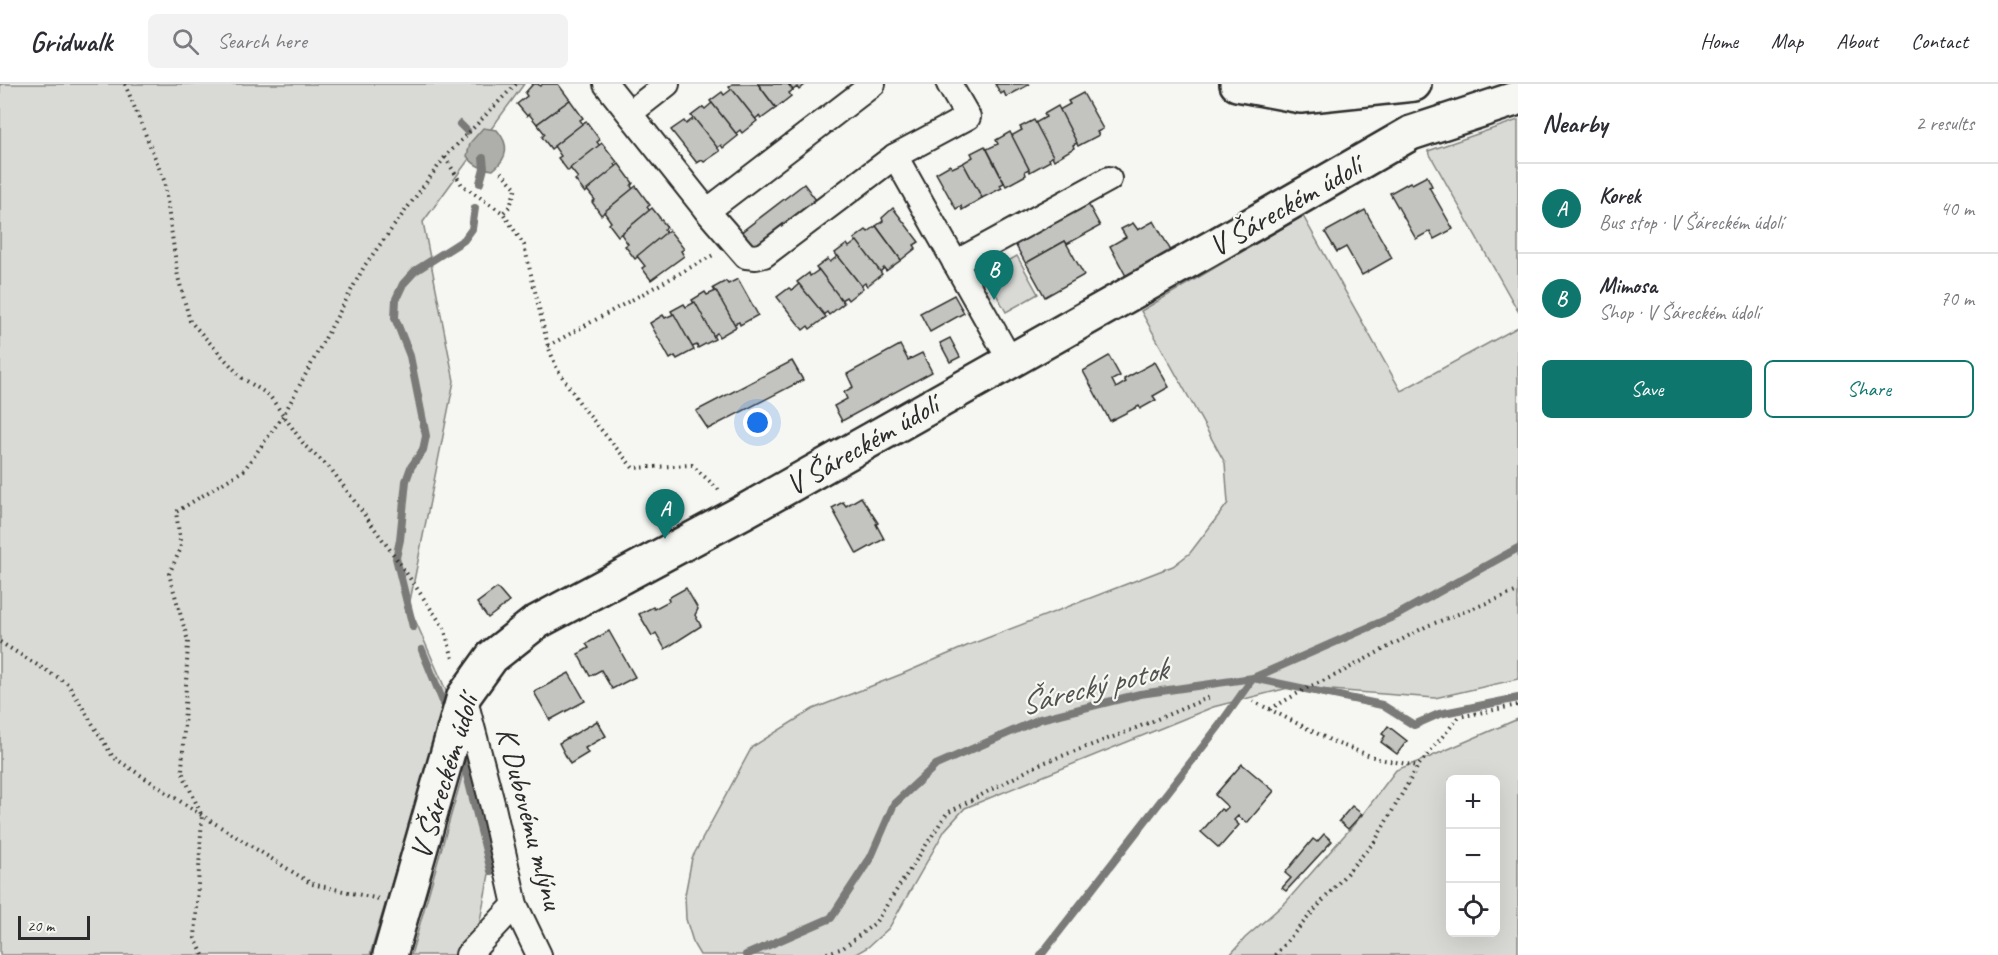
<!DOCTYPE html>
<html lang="en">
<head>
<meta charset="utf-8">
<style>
  :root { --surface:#fff; --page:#f2f2f3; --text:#2b2b33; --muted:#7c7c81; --line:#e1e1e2; --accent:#0f766e }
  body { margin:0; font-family:Caveat,sans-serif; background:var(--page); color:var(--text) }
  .controls { position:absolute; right:18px; bottom:18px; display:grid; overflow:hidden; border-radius:9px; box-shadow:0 6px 24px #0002 }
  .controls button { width:54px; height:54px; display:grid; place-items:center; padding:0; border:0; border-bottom:2px solid var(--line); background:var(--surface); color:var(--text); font:30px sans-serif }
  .scale { position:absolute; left:18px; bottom:15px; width:72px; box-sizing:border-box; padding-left:6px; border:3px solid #2b2b2b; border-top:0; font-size:16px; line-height:21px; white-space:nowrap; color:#2b2b2b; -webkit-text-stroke:4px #f6f6f2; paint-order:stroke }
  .you { position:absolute; left:758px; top:339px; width:21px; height:21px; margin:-15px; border:4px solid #fff; border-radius:50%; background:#1a73e8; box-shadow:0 0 0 9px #1a73e833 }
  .badge { display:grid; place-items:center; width:39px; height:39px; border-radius:50%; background:var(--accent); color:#fff; font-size:20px; font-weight:700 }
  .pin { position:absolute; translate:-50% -50px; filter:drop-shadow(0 2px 3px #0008) }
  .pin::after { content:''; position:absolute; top:32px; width:21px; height:18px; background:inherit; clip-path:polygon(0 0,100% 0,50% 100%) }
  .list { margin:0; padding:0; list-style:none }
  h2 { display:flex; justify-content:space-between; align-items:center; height:78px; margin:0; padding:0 24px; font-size:26px }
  h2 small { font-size:20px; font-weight:400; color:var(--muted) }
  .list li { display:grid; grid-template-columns:39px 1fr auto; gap:18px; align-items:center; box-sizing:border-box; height:90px; padding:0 24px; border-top:2px solid var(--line) }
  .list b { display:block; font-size:22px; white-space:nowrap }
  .list p { margin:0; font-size:20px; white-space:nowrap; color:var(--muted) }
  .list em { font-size:20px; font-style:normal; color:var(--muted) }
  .actions { display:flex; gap:12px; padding:18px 24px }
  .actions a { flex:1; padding:14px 0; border:2px solid var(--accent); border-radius:9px; text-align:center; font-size:21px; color:var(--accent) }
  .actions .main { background:var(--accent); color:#fff }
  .icon { flex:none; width:33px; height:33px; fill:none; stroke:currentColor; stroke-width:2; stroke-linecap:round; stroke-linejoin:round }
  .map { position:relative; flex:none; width:1518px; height:871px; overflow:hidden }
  header { display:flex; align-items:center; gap:36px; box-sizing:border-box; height:84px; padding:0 30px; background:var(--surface); border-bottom:2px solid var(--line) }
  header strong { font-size:28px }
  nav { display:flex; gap:33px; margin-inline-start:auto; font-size:21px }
  .search { width:420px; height:54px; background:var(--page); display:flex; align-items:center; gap:15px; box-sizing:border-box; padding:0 21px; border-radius:9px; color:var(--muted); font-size:22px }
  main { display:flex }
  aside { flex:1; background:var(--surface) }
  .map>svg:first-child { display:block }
  .green { fill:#d9d9d5; stroke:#828280; stroke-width:1.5; fill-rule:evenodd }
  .water { fill:#aeaeab; stroke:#7a7a78; stroke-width:1.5 }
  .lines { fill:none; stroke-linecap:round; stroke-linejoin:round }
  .stream { stroke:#7a7a78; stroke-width:8 }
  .building { fill:#c3c3c0; stroke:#2b2b2b; stroke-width:1.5 }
  .street-casing { stroke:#2b2b2b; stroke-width:28 }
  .secondary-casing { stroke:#2b2b2b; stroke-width:38 }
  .path { stroke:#2b2b2b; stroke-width:4; stroke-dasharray:1.5 4.5; stroke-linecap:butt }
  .street { stroke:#f6f6f2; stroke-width:24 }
  .secondary { stroke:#f6f6f2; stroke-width:33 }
  .labels { text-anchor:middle; stroke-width:4.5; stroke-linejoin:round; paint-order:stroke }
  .street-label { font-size:30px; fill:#2b2b2b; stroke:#f6f6f2 }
  .water-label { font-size:32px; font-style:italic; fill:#525251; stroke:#f6f6f2 }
</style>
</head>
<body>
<header>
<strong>Gridwalk</strong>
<div class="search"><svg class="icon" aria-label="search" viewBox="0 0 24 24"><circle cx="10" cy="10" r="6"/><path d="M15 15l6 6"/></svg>Search here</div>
<nav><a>Home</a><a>Map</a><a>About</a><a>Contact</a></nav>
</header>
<main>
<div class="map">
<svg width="1518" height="871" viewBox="0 0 1518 871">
  <rect width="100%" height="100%" fill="#f6f6f2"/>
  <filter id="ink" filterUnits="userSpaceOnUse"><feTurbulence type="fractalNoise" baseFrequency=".0167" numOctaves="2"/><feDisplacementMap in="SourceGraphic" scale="12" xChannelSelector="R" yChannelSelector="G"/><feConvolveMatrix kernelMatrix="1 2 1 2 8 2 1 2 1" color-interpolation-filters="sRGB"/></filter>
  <g filter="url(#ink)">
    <g class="green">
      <path d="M 0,0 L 524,0 L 423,138 L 454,297 L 409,522 L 448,611 L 370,871 L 0,871 Z"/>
      <path d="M 1518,36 L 1518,227 L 1428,67 Z"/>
      <path d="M 1303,132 L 1401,307 L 1518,243 L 1518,595 L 1435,614 L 1292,603 L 1213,623 L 965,724 L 945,746 L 889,844 L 868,863 L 854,871 L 700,871 L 694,861 L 686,835 L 685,811 L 692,774 L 752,663 L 813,625 L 902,590 L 969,561 L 1173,482 L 1190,469 L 1228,419 L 1225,379 L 1141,227 Z"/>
      <path d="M 1017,172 L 1038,210 L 1006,228 L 985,190 Z"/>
      <path d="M 1518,635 L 1518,871 L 1230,871 L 1245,854 L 1286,818 L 1363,730 L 1396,686 L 1430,673 ZM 1450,696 L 1496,696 L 1496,848 L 1450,848 Z"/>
      <path d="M 465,682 L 489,790 L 479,842 L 463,871 L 411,871 Z"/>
    </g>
    <path class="water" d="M 483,44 L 497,46 C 510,61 508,74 493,86 C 481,84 474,82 467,72 L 470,59 Z"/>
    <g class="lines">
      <g class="stream">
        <path d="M 460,40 L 467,47"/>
        <path d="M 480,99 L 484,84 L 483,74"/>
        <path d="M 413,543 L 396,474 L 400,456 L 406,397 L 411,383 L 423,366 L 426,352 L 410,272 L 395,234 L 396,215 L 403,200 L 415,187 L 464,156 L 472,145 L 475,124"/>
        <path d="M 422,566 L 446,625"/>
        <path d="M 464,679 L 491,787"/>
        <path d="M 746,871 L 831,834 L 871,773 L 894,720 L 936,681 L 1040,635 L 1140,610 L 1253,594 L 1397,531 L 1518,464"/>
        <path d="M 1041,871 L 1219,642 L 1253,594 L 1382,621 L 1414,641 L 1439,630 L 1518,614"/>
      </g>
    </g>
    <g class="building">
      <path d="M 533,0 L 538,0 L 540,2 L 543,0 L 558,0 L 570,16 L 537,40 L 529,30 L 527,32 L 517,20 L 527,12 L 525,9 Z"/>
      <path d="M 732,0 L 758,0 L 776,24 L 761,35 L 759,32 L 755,35 L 729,3 Z"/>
      <path d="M 758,0 L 788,0 L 793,6 L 789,9 L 791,12 L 776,24 Z"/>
      <path d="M 788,0 L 806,0 L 799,6 L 797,3 L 793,6 Z"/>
      <path d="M 995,0 L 1030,0 L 1006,13 L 1004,8 L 1001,10 Z"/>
      <path d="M 732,5 L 757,37 L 742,49 L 740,46 L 735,50 L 710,17 L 722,8 L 724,11 Z"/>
      <path d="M 1083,9 L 1103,45 L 1097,48 L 1099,51 L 1078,62 L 1059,26 L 1070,20 L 1068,17 Z"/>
      <path d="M 570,16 L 583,34 L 580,36 L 583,40 L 551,65 L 542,53 L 545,50 L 537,40 Z"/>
      <path d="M 712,19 L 738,52 L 723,64 L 721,61 L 717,64 L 691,32 L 703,23 L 705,25 Z"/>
      <path d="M 1058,22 L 1077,59 L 1073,61 L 1074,64 L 1054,76 L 1035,39 L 1046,33 L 1044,30 Z"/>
      <path d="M 694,34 L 720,67 L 704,78 L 702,76 L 697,79 L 671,46 L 684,37 L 686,40 Z"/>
      <path d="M 1034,36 L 1053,72 L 1049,75 L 1050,77 L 1030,88 L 1011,52 L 1022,46 L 1020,43 Z"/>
      <path d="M 586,37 L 600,56 L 597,58 L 600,62 L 568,87 L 558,74 L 561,72 L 554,62 Z"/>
      <path d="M 1010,48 L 1029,85 L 1025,87 L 1026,91 L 1006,102 L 987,65 L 998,60 L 996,56 Z"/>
      <path d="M 602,59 L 617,78 L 614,80 L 617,83 L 585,109 L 575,96 L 578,94 L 570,84 Z"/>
      <path d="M 985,62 L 1004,99 L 1000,101 L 1002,104 L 982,114 L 963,79 L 973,73 L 971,69 Z"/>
      <path d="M 963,79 L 982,114 L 962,126 L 961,122 L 956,125 L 936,89 L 950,81 L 952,84 Z"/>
      <path d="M 619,80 L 633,99 L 631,102 L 633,105 L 601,131 L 592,118 L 595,116 L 587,106 Z"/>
      <path d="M 1427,92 L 1432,102 L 1429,103 L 1453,145 L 1434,155 L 1430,147 L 1416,155 L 1390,109 L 1410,98 L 1412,100 Z"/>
      <path d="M 804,100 L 816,116 L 752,164 L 740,149 Z"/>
      <path d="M 636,102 L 650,121 L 647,123 L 650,127 L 618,152 L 609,140 L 611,138 L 604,128 Z"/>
      <path d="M 1086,116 L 1100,142 L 1067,160 L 1065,157 L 1026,179 L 1027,182 L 1013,156 Z"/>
      <path d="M 652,124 L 667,143 L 664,146 L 667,149 L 635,175 L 625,162 L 628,160 L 621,150 Z"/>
      <path d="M 893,124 L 919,158 L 914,161 L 916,164 L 901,176 L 876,142 L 883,137 L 882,134 Z"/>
      <path d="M 1365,126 L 1392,174 L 1362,191 L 1346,163 L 1337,168 L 1325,148 Z"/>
      <path d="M 1154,137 L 1171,167 L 1126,192 L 1110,162 L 1126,153 L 1121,145 L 1133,139 L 1138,146 Z"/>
      <path d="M 876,142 L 901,176 L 886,187 L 884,184 L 880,188 L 854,155 L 866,146 L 868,148 Z"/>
      <path d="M 669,146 L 684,165 L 681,167 L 684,172 L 651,196 L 642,184 L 645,182 L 637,172 Z"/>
      <path d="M 857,157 L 882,190 L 867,202 L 865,199 L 861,202 L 835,169 L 847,160 L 849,163 Z"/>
      <path d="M 1065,157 L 1084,191 L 1045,213 L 1026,179 Z"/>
      <path d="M 838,172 L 863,204 L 848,216 L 846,213 L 841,216 L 816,184 L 828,175 L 830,178 Z"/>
      <path d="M 819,186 L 844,219 L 829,231 L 827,228 L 823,231 L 797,198 L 809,189 L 810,192 Z"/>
      <path d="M 738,195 L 758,231 L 740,241 L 739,238 L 734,240 L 713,204 L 726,197 L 728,200 Z"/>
      <path d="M 799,200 L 826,233 L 810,245 L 808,242 L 803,246 L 777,213 L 789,204 L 792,206 Z"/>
      <path d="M 716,207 L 736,243 L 719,253 L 717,249 L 713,252 L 692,216 L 705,208 L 707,211 Z"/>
      <path d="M 954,211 L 964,229 L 930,248 L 920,229 Z"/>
      <path d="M 695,218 L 715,255 L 698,264 L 697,261 L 692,263 L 671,227 L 684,220 L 686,223 Z"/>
      <path d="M 674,230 L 694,266 L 677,275 L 675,272 L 670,275 L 650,239 L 663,231 L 665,234 Z"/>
      <path d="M 950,254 L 960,273 L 950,278 L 940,259 Z"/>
      <path d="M 900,261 L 908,276 L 922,269 L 932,288 L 842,337 L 834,322 L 847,315 L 844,308 L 853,303 L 847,290 Z"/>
      <path d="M 1109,272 L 1120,292 L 1112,296 L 1116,304 L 1126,298 L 1124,295 L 1155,278 L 1169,303 L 1153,312 L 1156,316 L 1140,325 L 1139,322 L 1110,337 L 1083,287 Z"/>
      <path d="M 792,277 L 803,296 L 708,345 L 696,327 Z"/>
      <path d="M 861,413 L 878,439 L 876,440 L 884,455 L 857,470 L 832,424 L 843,418 L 846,422 Z"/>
      <path d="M 497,504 L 509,518 L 488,534 L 477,519 Z"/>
      <path d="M 686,504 L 698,525 L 695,531 L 701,542 L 665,565 L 656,549 L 652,552 L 639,530 L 653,523 L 654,525 L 669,517 L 668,514 Z"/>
      <path d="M 609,547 L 635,593 L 612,605 L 601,586 L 590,592 L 578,570 L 589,564 L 586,560 Z"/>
      <path d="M 569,589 L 585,617 L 550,636 L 534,608 Z"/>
      <path d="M 597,637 L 606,652 L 585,664 L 588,669 L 570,680 L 559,659 Z"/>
      <path d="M 1388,642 L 1407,657 L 1397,670 L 1381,658 L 1385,652 L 1382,650 Z"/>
      <path d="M 1242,680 L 1274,707 L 1247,739 L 1238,732 L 1234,736 L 1239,741 L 1219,764 L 1201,748 L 1221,725 L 1224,727 L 1228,723 L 1215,711 Z"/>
      <path d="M 1352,722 L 1362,730 L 1348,745 L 1339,737 Z"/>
      <path d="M 1324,750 L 1332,757 L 1286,807 L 1282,804 L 1291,794 L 1285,789 L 1313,755 L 1317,758 Z"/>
    </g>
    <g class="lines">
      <g class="street-casing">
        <g id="street">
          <path d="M 606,0 L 707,127 L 873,0"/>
          <path d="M 630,29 L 667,0"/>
          <path d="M 895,72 L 1010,276"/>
          <path d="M 707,127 L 746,172 L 756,173 L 764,171 L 895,72 L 968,33 L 949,0"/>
          <path d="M 955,179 L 1109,95"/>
          <path d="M 464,612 L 492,719 L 515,821 L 539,871"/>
          <path d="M 468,871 L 515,821"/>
        </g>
      </g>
      <g class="secondary-casing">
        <g id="secondary">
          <path d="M 1237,0 L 1301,12 L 1414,0"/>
          <path d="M 390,871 L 464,612 L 492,573 L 535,539 L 743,428 L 1220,159 L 1411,49 L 1518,14"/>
        </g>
      </g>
      <g class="path">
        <path d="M 125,0 L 164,96 L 178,193 L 190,237 L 242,294 L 269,311 L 305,362 L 331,385 L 396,474 L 444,544 L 454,578"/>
        <path d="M 516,0 L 445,73 L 462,101 L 503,129 L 524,161 L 548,262 L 557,285 L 583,324 L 633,384 L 692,381 L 721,408"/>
        <path d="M 501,88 L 516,104 L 510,122 L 503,129"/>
        <path d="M 548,262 L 715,170"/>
        <path d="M 0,558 L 68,600 L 113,673 L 195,727 L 312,800 L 379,815"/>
        <path d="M 1253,617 L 1336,659 L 1379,675 L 1418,682"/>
        <path d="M 1270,625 L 1309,603 L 1336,591 L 1427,542 L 1518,507"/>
        <path d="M 203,871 L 195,854 L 202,732 L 182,688 L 188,557 L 169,490 L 181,464 L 176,428 L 244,386 L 283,332 L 365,181 L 445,73"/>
        <path d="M 821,871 L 843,864 L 875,839 L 947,729 L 1040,680 L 1124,649 L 1210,613"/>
        <path d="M 1275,871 L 1375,757 L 1418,682 L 1459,633 L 1518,621"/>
      </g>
      <use href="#street" class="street"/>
      <use href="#secondary" class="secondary"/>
    </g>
  </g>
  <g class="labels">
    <g class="street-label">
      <text transform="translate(1285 122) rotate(-30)" y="10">V Šáreckém údolí</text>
      <text transform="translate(862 361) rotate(-30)" y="10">V Šáreckém údolí</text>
      <text transform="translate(444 693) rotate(-73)" y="10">V Šáreckém údolí</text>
      <text transform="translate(530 734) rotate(75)" y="10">K Dubovému mlýnu</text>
    </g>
    <g class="water-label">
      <text transform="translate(1093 602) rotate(-14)" y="11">Šárecký potok</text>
    </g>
  </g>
</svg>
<div class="controls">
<button>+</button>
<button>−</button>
<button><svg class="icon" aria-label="locate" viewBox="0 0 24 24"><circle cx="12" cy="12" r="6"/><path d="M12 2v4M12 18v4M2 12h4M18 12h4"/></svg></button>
</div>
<div class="scale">20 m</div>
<div class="you"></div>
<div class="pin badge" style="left:665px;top:455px">A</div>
<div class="pin badge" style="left:994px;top:216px">B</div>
</div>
<aside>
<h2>Nearby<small>2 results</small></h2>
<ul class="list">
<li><span class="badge">A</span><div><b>Korek</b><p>Bus stop · V Šáreckém údolí</p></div><em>40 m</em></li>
<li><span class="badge">B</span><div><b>Mimosa</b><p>Shop · V Šáreckém údolí</p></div><em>70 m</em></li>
</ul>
<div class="actions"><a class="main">Save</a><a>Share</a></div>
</aside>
</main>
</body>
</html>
